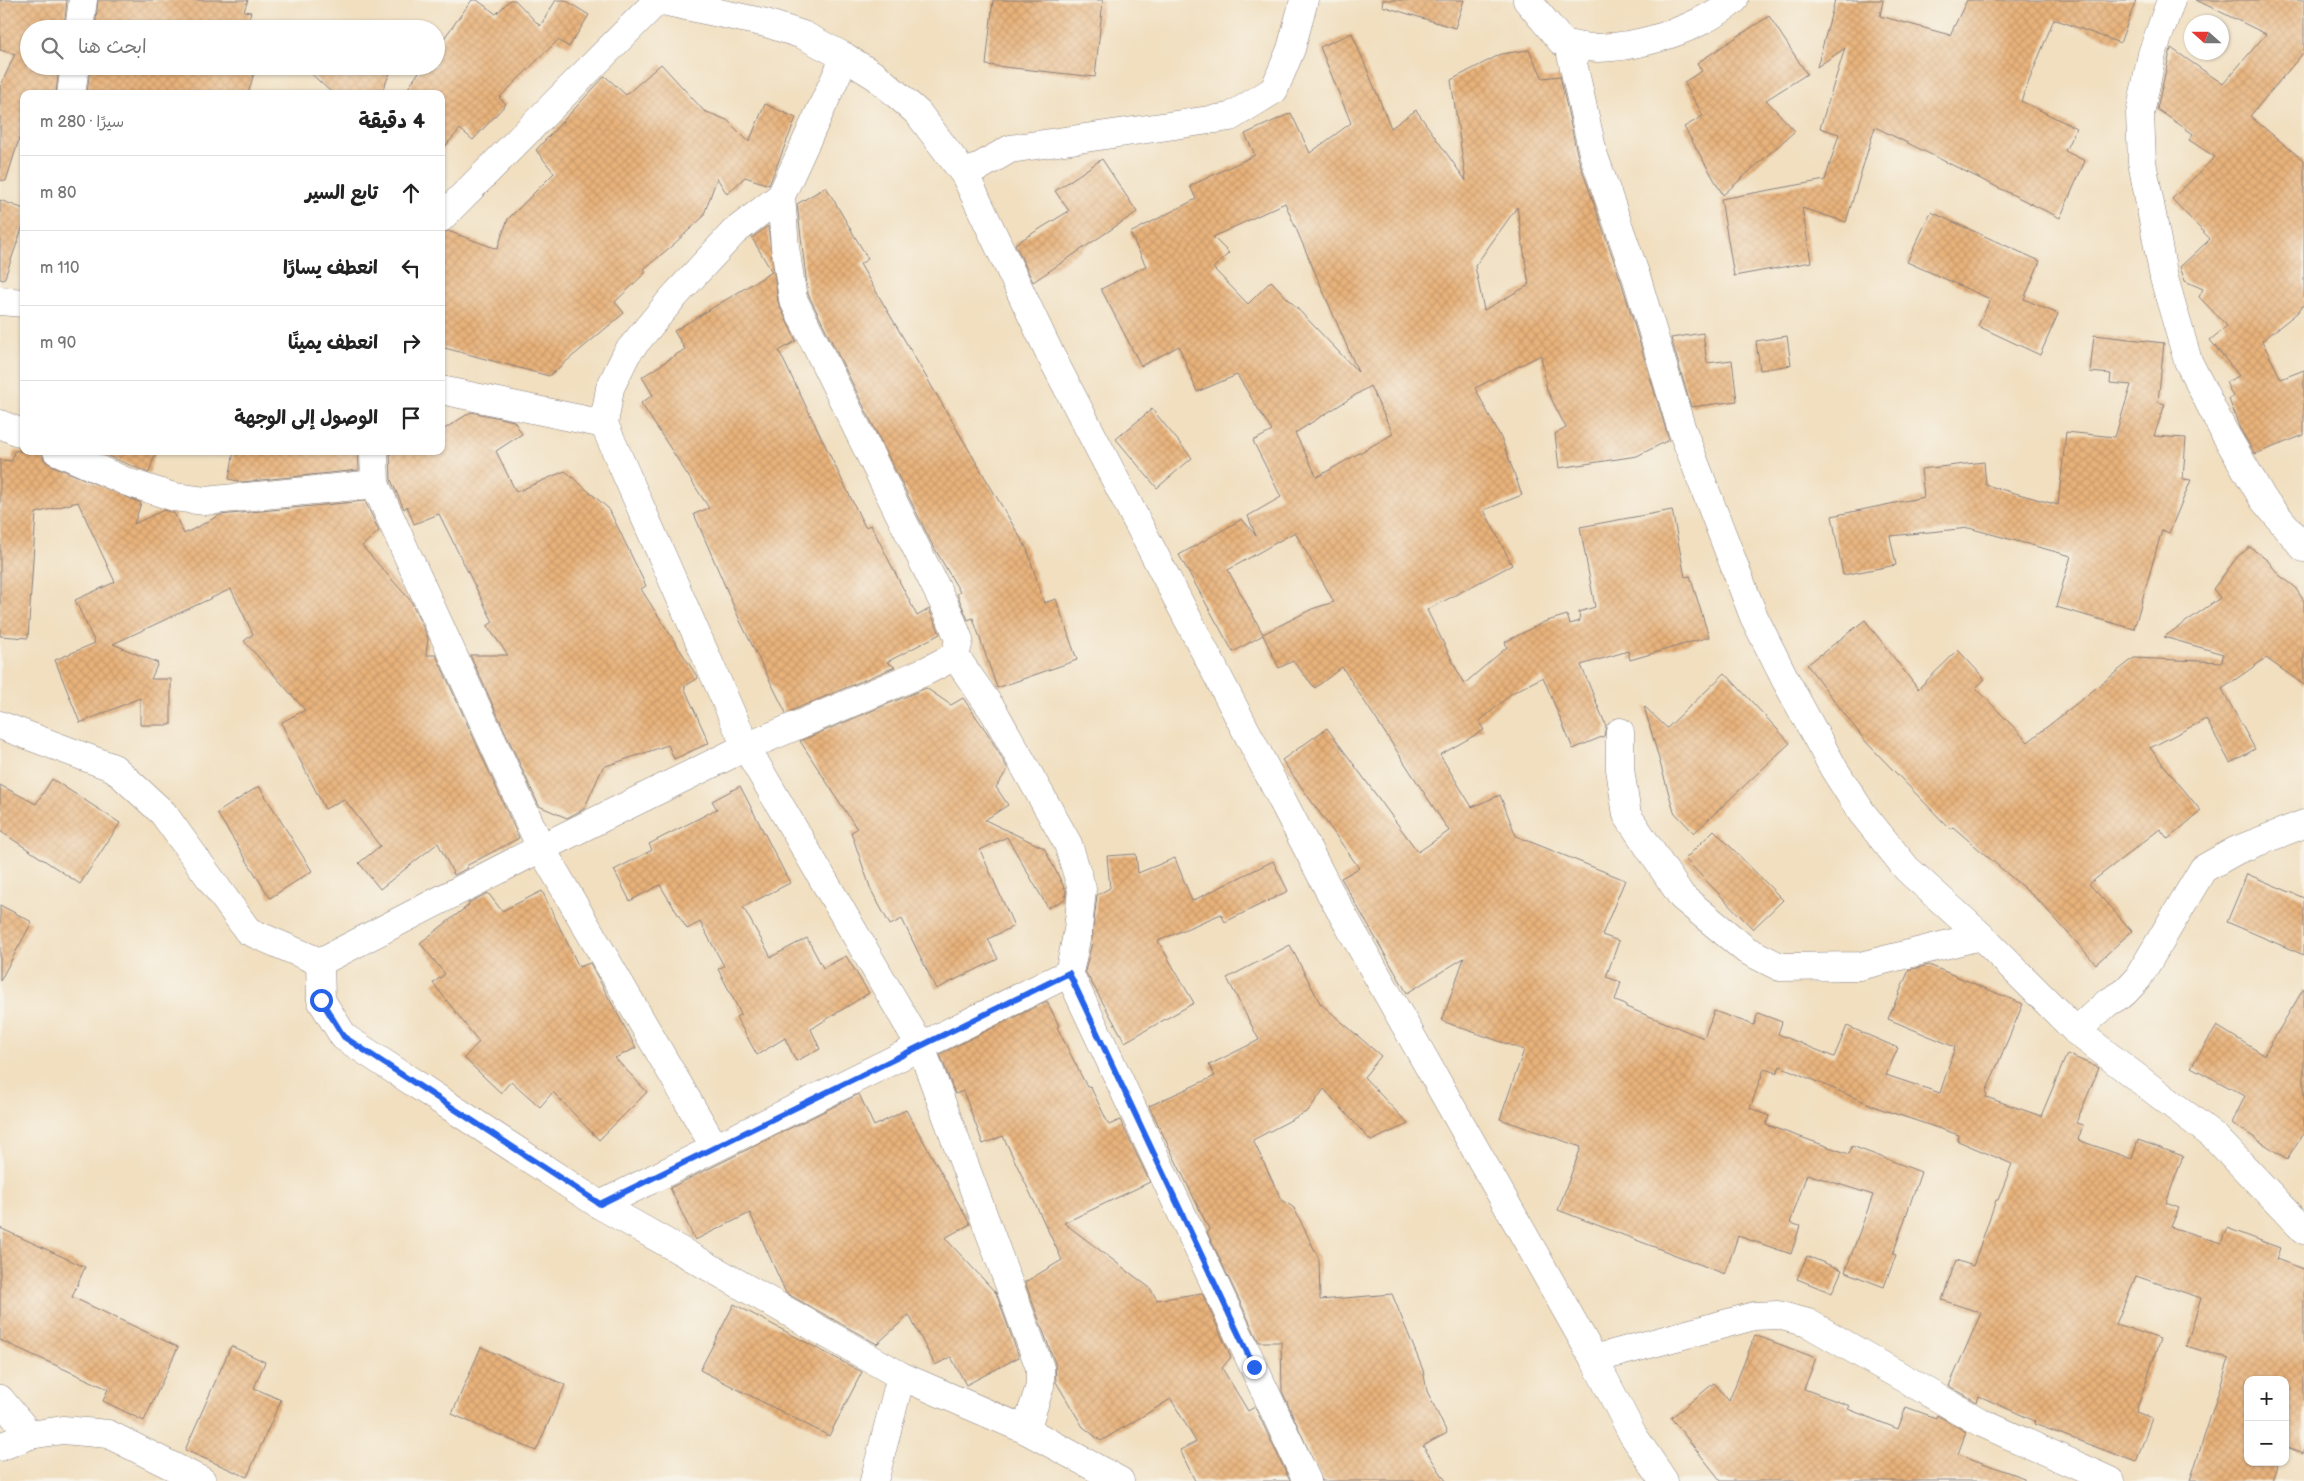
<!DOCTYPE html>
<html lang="ar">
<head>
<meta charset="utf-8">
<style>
  :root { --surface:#fff; --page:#f2f2f2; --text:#222; --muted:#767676; --line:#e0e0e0 }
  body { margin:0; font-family:"Balsamiq Sans","Playpen Sans Arabic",sans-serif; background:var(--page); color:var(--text); direction:rtl }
  .controls { position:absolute; right:15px; bottom:15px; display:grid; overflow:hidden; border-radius:10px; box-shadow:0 1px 4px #0004 }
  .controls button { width:45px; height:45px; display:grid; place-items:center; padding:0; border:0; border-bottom:1px solid var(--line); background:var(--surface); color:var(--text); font:25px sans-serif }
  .compass { position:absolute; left:2184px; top:15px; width:45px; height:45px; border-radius:50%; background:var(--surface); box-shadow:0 1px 4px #0004; rotate:291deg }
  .stop { position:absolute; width:15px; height:15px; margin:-11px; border:4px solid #2563eb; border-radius:50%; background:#fff }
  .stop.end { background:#2563eb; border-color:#fff; box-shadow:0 1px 5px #0008 }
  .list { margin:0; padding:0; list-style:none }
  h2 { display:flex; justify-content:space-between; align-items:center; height:65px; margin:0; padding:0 20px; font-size:21px }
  h2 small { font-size:16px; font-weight:400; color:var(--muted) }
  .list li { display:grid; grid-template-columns:32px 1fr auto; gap:15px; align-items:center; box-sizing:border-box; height:75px; padding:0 20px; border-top:1px solid var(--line) }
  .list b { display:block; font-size:19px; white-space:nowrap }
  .list em { font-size:16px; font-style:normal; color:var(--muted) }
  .icon { flex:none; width:28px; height:28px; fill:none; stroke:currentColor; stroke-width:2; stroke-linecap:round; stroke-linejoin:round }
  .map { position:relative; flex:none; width:2304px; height:1481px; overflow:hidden; direction:ltr }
  .search { position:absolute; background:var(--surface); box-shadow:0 1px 4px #0004; left:20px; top:20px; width:425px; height:55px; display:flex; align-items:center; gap:12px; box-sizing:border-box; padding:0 18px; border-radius:28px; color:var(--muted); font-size:19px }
  .panel { position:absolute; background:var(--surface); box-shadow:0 1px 4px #0004; left:20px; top:90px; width:425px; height:365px; border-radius:10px; direction:rtl }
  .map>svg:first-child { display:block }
  .building { fill:url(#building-cross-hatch); fill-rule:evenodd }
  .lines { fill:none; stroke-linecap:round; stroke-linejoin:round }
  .minor-casing { stroke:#8a807e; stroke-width:29 }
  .minor { stroke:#fff; stroke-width:28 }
  .route { stroke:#2563eb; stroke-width:6 }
</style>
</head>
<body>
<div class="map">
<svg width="2304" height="1481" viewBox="0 0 2304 1481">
  <defs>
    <pattern id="building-cross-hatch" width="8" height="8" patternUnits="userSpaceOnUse" patternTransform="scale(1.25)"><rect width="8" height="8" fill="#e8b27a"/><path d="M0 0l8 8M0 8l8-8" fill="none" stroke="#c7996a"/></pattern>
  </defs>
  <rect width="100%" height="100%" fill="#f7f3e8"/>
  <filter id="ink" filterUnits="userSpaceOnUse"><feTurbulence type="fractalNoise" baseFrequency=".02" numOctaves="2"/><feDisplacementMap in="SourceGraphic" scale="10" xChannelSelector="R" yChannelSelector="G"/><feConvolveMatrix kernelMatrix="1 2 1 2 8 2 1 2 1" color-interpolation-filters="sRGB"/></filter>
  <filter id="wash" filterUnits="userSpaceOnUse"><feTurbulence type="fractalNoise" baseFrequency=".0096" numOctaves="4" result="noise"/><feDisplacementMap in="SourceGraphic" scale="20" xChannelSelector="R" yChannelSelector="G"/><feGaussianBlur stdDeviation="1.12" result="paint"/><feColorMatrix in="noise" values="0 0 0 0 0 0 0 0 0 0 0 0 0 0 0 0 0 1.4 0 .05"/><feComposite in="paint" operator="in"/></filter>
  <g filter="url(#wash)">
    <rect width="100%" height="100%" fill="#f1dfc0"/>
    <g id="blocks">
      <g class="building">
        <path d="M 0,0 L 67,0 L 64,29 L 29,29 L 29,66 L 59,66 L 56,94 L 24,94 L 24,123 L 6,181 L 0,180 L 0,87 L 15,54 L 0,50 Z"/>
        <path d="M 98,0 L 248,0 L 244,11 L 251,12 L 246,29 L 95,29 Z"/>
        <path d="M 472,0 L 477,0 L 496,14 L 510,0 L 515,0 L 540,26 L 556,0 L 565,0 L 589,15 L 569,47 L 558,40 L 499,98 L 506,104 L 473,140 L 460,129 L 441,151 L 441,94 L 404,94 L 423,66 L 436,66 L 436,49 Z"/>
        <path d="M 993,0 L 1103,0 L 1095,77 L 986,65 Z"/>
        <path d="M 1383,0 L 1464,0 L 1455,28 L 1382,6 Z"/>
        <path d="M 1835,0 L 1883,0 L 1880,16 L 1950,35 L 1967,0 L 2136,0 L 2120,43 L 2054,19 L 2021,101 L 2076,128 L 2065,151 L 2085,161 L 2060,218 L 1875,127 L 1846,222 L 1802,208 L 1811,262 L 1734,276 L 1721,199 L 1825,180 L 1839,134 L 1820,128 L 1845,48 L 1817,67 Z"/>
        <path d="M 2196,0 L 2304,0 L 2304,52 L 2250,116 L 2304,161 L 2304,304 L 2297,313 L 2262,341 L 2281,379 L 2304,370 L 2304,435 L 2255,454 L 2240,429 L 2229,399 L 2233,397 L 2226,382 L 2239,376 L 2210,340 L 2227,326 L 2199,297 L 2203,289 L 2185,281 L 2180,267 L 2210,239 L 2172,199 L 2215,157 L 2189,140 L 2193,134 L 2157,109 L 2171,48 L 2223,84 L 2266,34 Z"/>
        <path d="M 1769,16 L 1807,74 L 1766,100 L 1795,131 L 1723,195 L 1684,127 L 1703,116 L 1684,82 L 1702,71 L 1697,63 Z"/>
        <path d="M 1352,33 L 1391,128 L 1416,110 L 1466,181 L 1451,80 L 1501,54 L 1529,50 L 1543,78 L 1560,76 L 1578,158 L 1622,284 L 1669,440 L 1637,456 L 1559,468 L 1555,434 L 1566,428 L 1547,390 L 1541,355 L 1475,388 L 1502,440 L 1522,495 L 1484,510 L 1512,565 L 1427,610 L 1464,684 L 1507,647 L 1505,642 L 1544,622 L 1567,615 L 1570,624 L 1580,621 L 1579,612 L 1595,607 L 1580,527 L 1672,510 L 1685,577 L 1690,576 L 1709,637 L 1630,660 L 1628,651 L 1581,665 L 1606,726 L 1604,736 L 1573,749 L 1543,677 L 1512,693 L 1479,722 L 1484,730 L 1440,755 L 1472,807 L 1500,795 L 1516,836 L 1625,880 L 1602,935 L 1619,941 L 1606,977 L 1621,982 L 1615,1001 L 1626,1005 L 1626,1007 L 1704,1038 L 1714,1011 L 1754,1025 L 1758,1013 L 1782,1022 L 1778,1034 L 1834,1057 L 1847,1026 L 1898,1048 L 1886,1075 L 1940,1093 L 1955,1047 L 1888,1019 L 1909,970 L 1929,965 L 2023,1004 L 1986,1092 L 1987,1093 L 1986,1097 L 2041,1116 L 2067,1054 L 2099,1068 L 2076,1123 L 2083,1125 L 2078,1140 L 2132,1159 L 2138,1140 L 2183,1156 L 2166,1203 L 2179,1208 L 2171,1227 L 2221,1243 L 2227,1228 L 2280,1248 L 2276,1259 L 2304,1269 L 2304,1453 L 2285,1446 L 2285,1380 L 2248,1380 L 2248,1462 L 2278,1462 L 2272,1481 L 2190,1481 L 2229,1359 L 2186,1346 L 2201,1298 L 2136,1276 L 2116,1324 L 2160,1339 L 2136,1412 L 2152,1418 L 2136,1462 L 2034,1424 L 2035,1421 L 1979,1396 L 1977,1402 L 1949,1386 L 1981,1313 L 1942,1300 L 1956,1260 L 1973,1266 L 1996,1200 L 1998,1200 L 2012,1164 L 1958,1141 L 1959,1135 L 1881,1109 L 1780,1066 L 1777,1073 L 1764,1069 L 1750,1108 L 1769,1116 L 1766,1125 L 1849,1154 L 1852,1146 L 1921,1172 L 1893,1254 L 1896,1255 L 1884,1287 L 1845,1272 L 1873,1195 L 1807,1174 L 1790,1223 L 1800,1226 L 1791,1254 L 1738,1236 L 1725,1274 L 1558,1210 L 1581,1147 L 1500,1119 L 1524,1050 L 1442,1021 L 1464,958 L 1407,993 L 1341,878 L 1359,868 L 1282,760 L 1327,728 L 1418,852 L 1449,831 L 1342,667 L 1315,688 L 1293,661 L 1279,668 L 1263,635 L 1233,652 L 1179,555 L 1242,519 L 1256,536 L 1248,516 L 1281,497 L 1253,441 L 1272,431 L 1237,375 L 1197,392 L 1179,346 L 1141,366 L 1101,289 L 1146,266 L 1130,233 L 1196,199 L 1190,186 L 1255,155 L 1245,134 L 1291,113 L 1310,153 L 1351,123 L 1320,47 ZM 1285,203 L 1358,372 L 1271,281 L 1248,304 L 1213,268 L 1229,253 L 1213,237 ZM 1517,207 L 1529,285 L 1484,310 L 1475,266 ZM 1370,386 L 1393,434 L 1317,477 L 1295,433 ZM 1295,532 L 1334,602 L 1312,609 L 1263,634 L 1228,570 Z"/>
        <path d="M 661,64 L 704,111 L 727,120 L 749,142 L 765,104 L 796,118 L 769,185 L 745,177 L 727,194 L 717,178 L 703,217 L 674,244 L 644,269 L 646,272 L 615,302 L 624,313 L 549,376 L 441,347 L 441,233 L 448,231 L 497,249 L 508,219 L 554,173 L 536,150 L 605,76 L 626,95 Z"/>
        <path d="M 90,66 L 256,66 L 248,94 L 87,94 Z"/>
        <path d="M 303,66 L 393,66 L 381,94 L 333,94 Z"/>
        <path d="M 1102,159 L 1137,212 L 1033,282 L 1015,244 L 1069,211 L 1055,191 Z"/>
        <path d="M 826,187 L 868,259 L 860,264 L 1027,549 L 1044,603 L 1056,599 L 1077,660 L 997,688 L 973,618 L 968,620 L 957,594 L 960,592 L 932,544 L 808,294 L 797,204 Z"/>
        <path d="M 0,200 L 24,209 L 24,223 L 4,280 L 0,279 Z"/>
        <path d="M 1931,212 L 2040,261 L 2024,299 L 2058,314 L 2040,355 L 1978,326 L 1990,299 L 1907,262 Z"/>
        <path d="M 768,226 L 778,302 L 796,341 L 779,351 L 865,527 L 871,525 L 917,616 L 929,609 L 940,634 L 887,662 L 895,667 L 786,713 L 741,623 L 694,514 L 709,508 L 641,403 L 653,395 L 642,377 L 685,349 L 674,331 L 772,272 L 752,238 Z"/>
        <path d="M 1703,333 L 1707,363 L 1732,360 L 1737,401 L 1691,407 L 1671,338 Z"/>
        <path d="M 2094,335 L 2164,343 L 2158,402 L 2165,404 L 2154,436 L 2186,438 L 2183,479 L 2191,480 L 2169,533 L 2162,530 L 2134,629 L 2056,607 L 2071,556 L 1969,528 L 1890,536 L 1896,565 L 1843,575 L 1832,516 L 1924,497 L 1921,469 L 1984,462 L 1986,485 L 2058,505 L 2066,432 L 2115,437 L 2131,385 L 2110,383 L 2111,374 L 2090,372 Z"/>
        <path d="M 1787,336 L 1791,365 L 1760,370 L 1756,341 Z"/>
        <path d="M 1152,409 L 1192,458 L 1157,488 L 1116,439 Z"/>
        <path d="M 471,412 L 514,421 L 522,434 L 496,451 L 516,492 L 565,471 L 609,509 L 646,586 L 641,589 L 698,678 L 684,687 L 709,743 L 674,759 L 668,745 L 603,767 L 584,809 L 567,818 L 539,806 L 470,655 L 508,655 L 487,626 L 493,622 L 439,514 L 414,524 L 407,506 L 404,509 L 391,480 L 390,451 L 441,451 L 441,431 Z"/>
        <path d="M 14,451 L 42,451 L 44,460 L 51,465 L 141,503 L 134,524 L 164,510 L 174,513 L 184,534 L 220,515 L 365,501 L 379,531 L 362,546 L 411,601 L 428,638 L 426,655 L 436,655 L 519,838 L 466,866 L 468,868 L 454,875 L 438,843 L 380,889 L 359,863 L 380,846 L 344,799 L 325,809 L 283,727 L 282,722 L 305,710 L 244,641 L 253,634 L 231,589 L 113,644 L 158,663 L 151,679 L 171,679 L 171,725 L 140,725 L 140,698 L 80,723 L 55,660 L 95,643 L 75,600 L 115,582 L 78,502 L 36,513 L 28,638 L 0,636 L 0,460 L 12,461 Z"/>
        <path d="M 96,451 L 156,451 L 149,473 Z"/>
        <path d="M 234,451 L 358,451 L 359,470 L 242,482 L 229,479 Z"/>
        <path d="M 2250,547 L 2268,561 L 2279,575 L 2294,586 L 2304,601 L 2304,685 L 2266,658 L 2222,689 L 2255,749 L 2230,763 L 2206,719 L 2150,748 L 2201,811 L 2168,839 L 2160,829 L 2089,884 L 2132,931 L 2096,964 L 2039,901 L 1953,827 L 1950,829 L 1866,742 L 1807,665 L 1865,620 L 1918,689 L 1958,650 L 1985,679 L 1976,688 L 2028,742 L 2134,658 L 2222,662 L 2223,654 L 2164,637 L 2220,598 L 2213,589 L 2238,556 Z"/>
        <path d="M 1725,673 L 1790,743 L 1694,833 L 1674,812 L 1644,706 L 1667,728 Z"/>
        <path d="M 926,688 L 951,705 L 963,698 L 988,734 L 1008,769 L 996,787 L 1008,805 L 985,820 L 1044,848 L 1066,891 L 1065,899 L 1048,908 L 1007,837 L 980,850 L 1014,926 L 988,939 L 998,959 L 936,989 L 902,919 L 890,925 L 871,890 L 851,832 L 857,829 L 800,741 Z"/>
        <path d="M 52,779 L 120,823 L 80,884 L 0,831 L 0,785 L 36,804 Z"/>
        <path d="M 259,786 L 312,871 L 270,898 L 217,813 Z"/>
        <path d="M 740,786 L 790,883 L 743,907 L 771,957 L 807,938 L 823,968 L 846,956 L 869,993 L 811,1029 L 820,1049 L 796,1061 L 785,1038 L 757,1055 L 736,1017 L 741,1014 L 718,969 L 724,966 L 700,922 L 687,929 L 660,885 L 630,901 L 614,870 L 652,850 L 649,844 L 717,809 L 712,801 Z"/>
        <path d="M 1714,830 L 1783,900 L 1753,929 L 1685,859 Z"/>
        <path d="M 1136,854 L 1138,873 L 1175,858 L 1192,901 L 1273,861 L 1288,891 L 1225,922 L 1221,914 L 1158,941 L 1194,1003 L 1125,1042 L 1085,971 L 1091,947 L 1097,895 L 1110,888 L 1107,856 Z"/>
        <path d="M 2247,874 L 2304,898 L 2304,955 L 2227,922 Z"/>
        <path d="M 542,891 L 579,967 L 590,963 L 636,1048 L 615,1058 L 647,1092 L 599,1140 L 553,1092 L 540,1107 L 511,1081 L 501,1093 L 464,1058 L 479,1042 L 433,983 L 445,974 L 420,943 L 469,905 L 468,903 L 488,893 L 502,911 Z"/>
        <path d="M 0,905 L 32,922 L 0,981 Z"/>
        <path d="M 1290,945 L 1320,1003 L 1381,1056 L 1364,1077 L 1408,1124 L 1371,1141 L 1324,1089 L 1308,1111 L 1253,1140 L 1281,1199 L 1294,1208 L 1319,1259 L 1320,1300 L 1392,1294 L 1423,1370 L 1427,1391 L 1447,1433 L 1423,1446 L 1446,1481 L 1322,1481 L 1282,1391 L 1281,1342 L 1259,1342 L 1207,1232 L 1209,1229 L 1149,1106 L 1215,1076 L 1209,1065 L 1259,1040 L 1227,978 Z"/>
        <path d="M 2304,988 L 2304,1132 L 2287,1159 L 2232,1123 L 2245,1096 L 2191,1067 L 2217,1026 L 2264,1055 Z"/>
        <path d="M 1047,1001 L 1059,1026 L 1057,1027 L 1087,1087 L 1090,1086 L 1109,1125 L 1120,1120 L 1150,1182 L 1064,1223 L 1150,1288 L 1157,1300 L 1202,1293 L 1231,1357 L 1222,1368 L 1248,1411 L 1255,1407 L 1290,1481 L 1195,1481 L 1180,1450 L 1196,1442 L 1171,1399 L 1101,1441 L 1083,1427 L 1056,1382 L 1055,1363 L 1025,1282 L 1062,1260 L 1003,1136 L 983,1144 L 963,1091 L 955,1094 L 940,1054 Z"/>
        <path d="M 859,1094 L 874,1126 L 906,1110 L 970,1224 L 945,1238 L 996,1293 L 1019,1357 L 966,1385 L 951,1357 L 935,1365 L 909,1315 L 877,1344 L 786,1293 L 750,1213 L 695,1240 L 670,1188 Z"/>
        <path d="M 0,1228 L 85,1267 L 72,1297 L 178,1347 L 144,1421 L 103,1401 L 108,1389 L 0,1340 Z"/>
        <path d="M 1807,1256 L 1842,1270 L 1832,1293 L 1797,1279 Z"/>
        <path d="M 734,1304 L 862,1372 L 829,1436 L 700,1370 Z"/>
        <path d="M 1755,1335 L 1816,1358 L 1804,1389 L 1850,1406 L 1848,1409 L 1898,1429 L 1906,1407 L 1936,1418 L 1937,1415 L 1966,1432 L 1958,1454 L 2024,1478 L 2024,1481 L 1721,1481 L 1671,1418 L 1714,1383 L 1729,1401 Z"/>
        <path d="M 231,1346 L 265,1362 L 254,1388 L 281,1400 L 247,1477 L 185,1450 Z"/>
        <path d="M 481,1347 L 565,1385 L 536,1451 L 452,1414 Z"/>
      </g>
    </g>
  </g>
  <g filter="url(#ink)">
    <use href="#blocks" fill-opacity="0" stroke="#8a807e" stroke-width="1"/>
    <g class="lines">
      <g class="minor-casing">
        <g id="minor">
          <path d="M 1527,0 L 1562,42 C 1610,60 1696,32 1734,0"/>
          <path d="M 2171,0 L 2152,54 L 2140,114 L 2142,162 L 2164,278 L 2188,361 L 2224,432 L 2263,499 L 2304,548"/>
          <path d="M 79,29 L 83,0"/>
          <path d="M 1569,45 L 1593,153 L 1637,279 L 1681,427 L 1754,617 L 1785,679 L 1834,769 L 1862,813 L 1907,869 L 1981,936 L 2076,1031 L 2215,1137 L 2304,1230"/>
          <path d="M 71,94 L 75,66"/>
          <path d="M 965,175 L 1010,149 L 1230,117 L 1274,90 L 1291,49 L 1304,0"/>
          <path d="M 781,196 L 734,232 L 671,300 L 627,353 L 610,388 L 604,424 L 746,747 L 921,1047 L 1040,1368 L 1040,1386 L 1026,1430"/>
          <path d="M 441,218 L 658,0 L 766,23 L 803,35 L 845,57 L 877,77 L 918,113 L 965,175 L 1051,356 L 1331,894 L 1594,1359 L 1633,1435 L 1664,1481"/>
          <path d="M 0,301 L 24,303"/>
          <path d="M 441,390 L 604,424"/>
          <path d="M 0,424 L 24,434"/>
          <path d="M 57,451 L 127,482 L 174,497 L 205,501 L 375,484"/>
          <path d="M 374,451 L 375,484 L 541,848 L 714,1146"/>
          <path d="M 955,656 L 994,712 L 1068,844 L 1082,889 L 1078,930 L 1069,973 L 1307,1481"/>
          <path d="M 0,725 L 114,768 L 163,813 L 248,931 L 320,962 L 541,848 L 746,747 L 926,671 L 955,656 L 959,640 L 949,614 L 793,299 L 785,247 L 781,196 L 845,57"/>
          <path d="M 1620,732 L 1620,769 L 1627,815 L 1682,897 L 1746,950 L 1780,967 L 1860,966 L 1981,936"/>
          <path d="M 320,962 L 321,1000 L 344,1037 L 600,1205 L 901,1376 L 1026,1430 L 1120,1481"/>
          <path d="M 2076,1031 L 2107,1003 L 2124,993 L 2138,978 L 2203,869 L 2237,850 L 2304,824"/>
          <path d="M 600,1205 L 1069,973"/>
          <path d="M 1594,1359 L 1754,1316 L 1778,1315 L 1808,1323 L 1980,1422 L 2111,1481"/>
          <path d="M 0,1399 L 30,1435"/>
          <path d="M 0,1447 L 30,1435 L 63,1430 L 108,1434 L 202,1481"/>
          <path d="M 874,1481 L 901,1376"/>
        </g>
      </g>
      <use href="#minor" class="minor"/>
    </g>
  </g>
  <g class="lines" filter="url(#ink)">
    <path class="route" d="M 321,1000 L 344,1037 L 600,1204 L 1069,973 L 1254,1367"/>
  </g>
</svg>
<div class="controls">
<button>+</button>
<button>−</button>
</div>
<svg class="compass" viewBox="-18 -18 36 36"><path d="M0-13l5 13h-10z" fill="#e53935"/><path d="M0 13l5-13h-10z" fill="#767676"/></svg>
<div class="stop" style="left:321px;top:1000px"></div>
<div class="stop end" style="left:1254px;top:1367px"></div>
<div class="search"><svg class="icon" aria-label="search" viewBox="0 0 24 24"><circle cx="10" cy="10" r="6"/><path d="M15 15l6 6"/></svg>ابحث هنا</div>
<section class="panel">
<h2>4 دقيقة<small>سيرًا · 280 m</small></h2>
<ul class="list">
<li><svg class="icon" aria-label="ahead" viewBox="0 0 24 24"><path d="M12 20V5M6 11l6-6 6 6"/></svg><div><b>تابع السير</b></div><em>80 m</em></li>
<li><svg class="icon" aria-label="left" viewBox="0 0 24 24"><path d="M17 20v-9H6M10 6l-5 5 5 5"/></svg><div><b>انعطف يسارًا</b></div><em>110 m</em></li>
<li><svg class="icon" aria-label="right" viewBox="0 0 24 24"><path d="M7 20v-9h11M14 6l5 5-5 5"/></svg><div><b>انعطف يمينًا</b></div><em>90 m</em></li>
<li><svg class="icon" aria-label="arrive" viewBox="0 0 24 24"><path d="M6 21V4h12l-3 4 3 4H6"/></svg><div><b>الوصول إلى الوجهة</b></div></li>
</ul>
</section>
</div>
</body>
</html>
